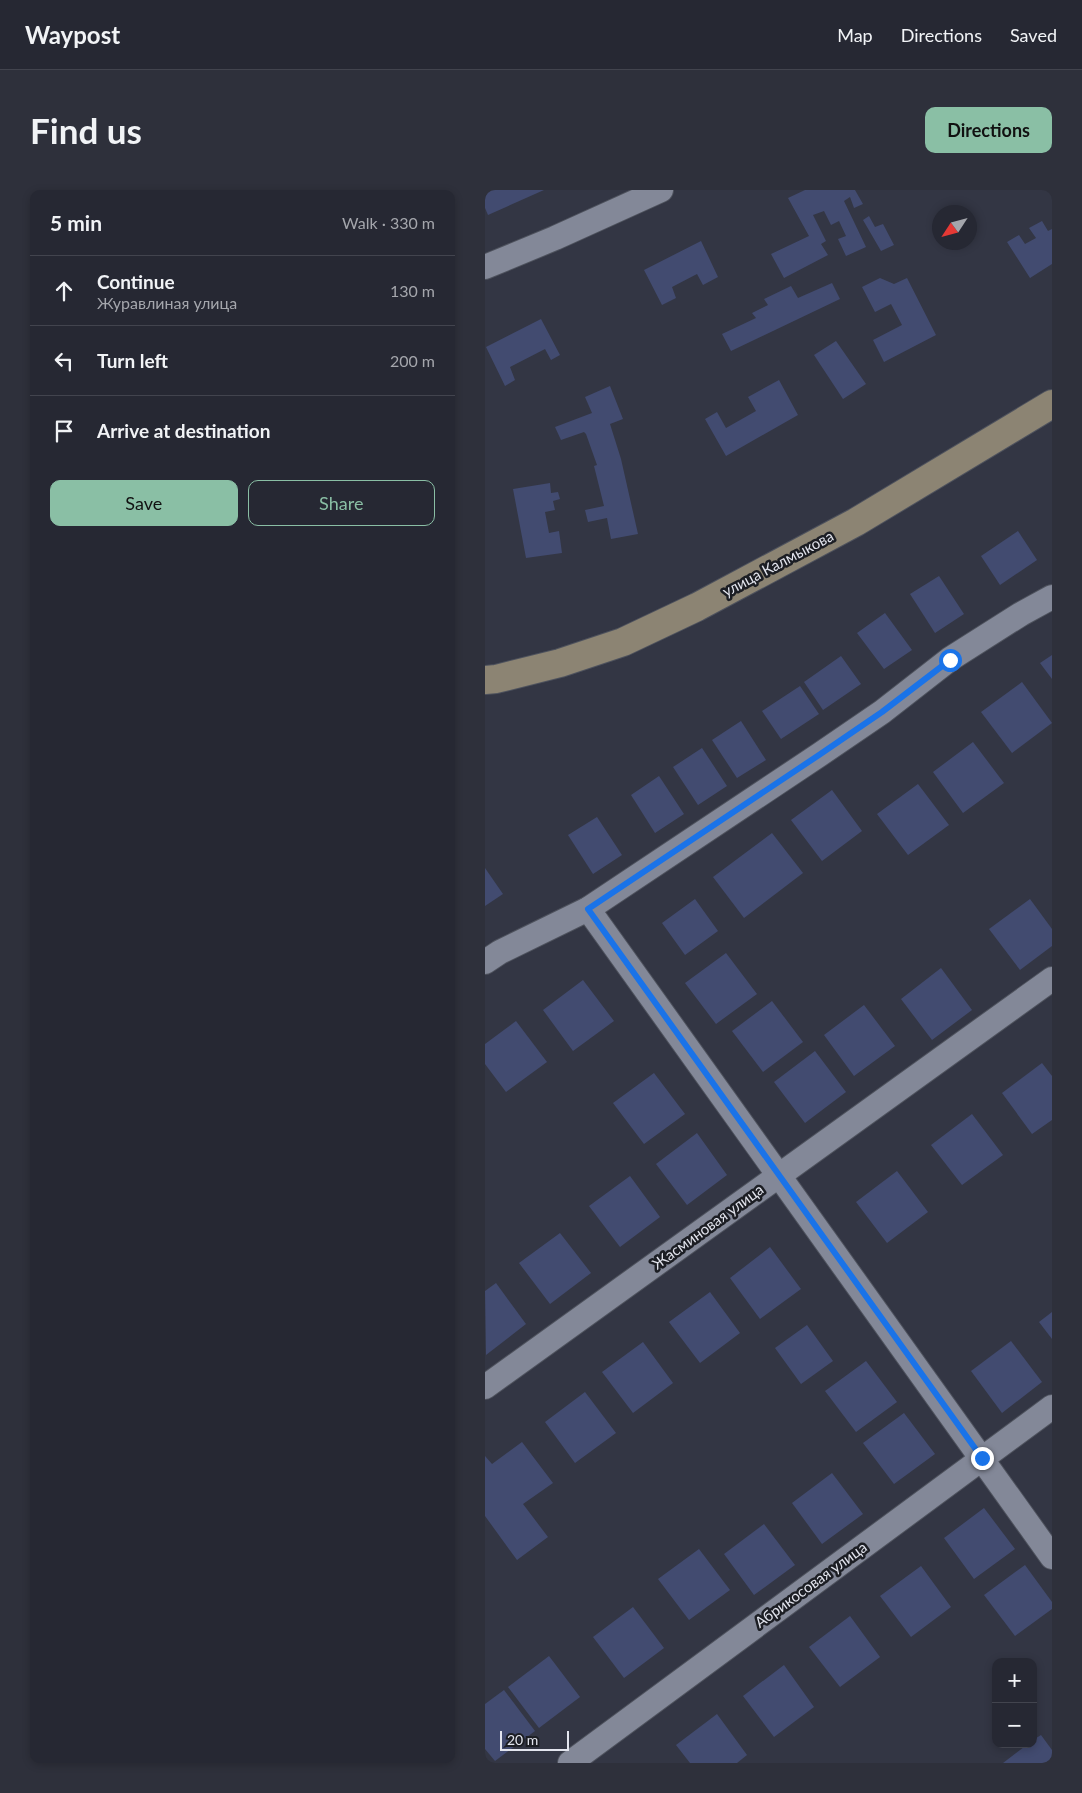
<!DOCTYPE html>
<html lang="en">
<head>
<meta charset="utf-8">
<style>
  :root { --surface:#262833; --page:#2e303b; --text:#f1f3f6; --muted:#a4a6ac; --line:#42444e; --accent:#8abfa5 }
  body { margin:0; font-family:Lato,sans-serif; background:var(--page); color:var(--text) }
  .controls { position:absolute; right:15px; bottom:15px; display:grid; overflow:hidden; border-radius:10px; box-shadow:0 2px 8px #0003 }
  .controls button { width:45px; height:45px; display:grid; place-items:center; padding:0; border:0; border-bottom:1px solid var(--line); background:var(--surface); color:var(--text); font:25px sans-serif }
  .compass { position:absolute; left:447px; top:15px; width:45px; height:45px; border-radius:50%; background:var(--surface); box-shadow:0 2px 8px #0003; rotate:234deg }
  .scale { position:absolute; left:15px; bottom:12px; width:69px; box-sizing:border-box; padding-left:5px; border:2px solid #e3e5ee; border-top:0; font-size:14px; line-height:18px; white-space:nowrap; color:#e3e5ee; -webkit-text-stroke:4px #1c1e24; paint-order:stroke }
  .stop { position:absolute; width:15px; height:15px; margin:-11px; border:4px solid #1a73e8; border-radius:50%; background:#fff }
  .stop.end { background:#1a73e8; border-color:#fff; box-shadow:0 1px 5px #0008 }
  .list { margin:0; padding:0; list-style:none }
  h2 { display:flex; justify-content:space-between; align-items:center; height:65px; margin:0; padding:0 20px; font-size:21px }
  h2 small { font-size:16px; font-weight:400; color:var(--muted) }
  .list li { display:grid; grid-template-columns:32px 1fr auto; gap:15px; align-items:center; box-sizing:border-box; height:70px; padding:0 20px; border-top:1px solid var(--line) }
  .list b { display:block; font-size:19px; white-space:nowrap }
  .list p { margin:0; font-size:16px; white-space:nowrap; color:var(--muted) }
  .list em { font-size:16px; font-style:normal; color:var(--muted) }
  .actions { display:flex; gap:10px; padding:15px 20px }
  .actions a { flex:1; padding:11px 0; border:1px solid var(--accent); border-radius:10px; text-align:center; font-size:18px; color:var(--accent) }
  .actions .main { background:var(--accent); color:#111 }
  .icon { flex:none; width:28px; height:28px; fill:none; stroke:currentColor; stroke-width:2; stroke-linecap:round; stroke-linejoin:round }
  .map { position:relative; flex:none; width:567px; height:1573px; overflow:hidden; border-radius:10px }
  header { display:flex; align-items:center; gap:30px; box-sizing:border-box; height:70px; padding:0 25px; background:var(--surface); border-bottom:1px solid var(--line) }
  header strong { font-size:24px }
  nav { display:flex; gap:28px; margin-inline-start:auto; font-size:18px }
  .intro { display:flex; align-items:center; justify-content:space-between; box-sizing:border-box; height:120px; padding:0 30px }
  h1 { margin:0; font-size:35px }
  .button { padding:12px 22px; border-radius:10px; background:var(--accent); color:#111; font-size:18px; font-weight:700 }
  main { display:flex; gap:30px; padding:0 30px }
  aside { flex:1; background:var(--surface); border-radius:10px; box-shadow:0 2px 8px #0003 }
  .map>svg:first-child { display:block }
  .building { fill:#424b70 }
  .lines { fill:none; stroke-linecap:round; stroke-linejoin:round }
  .minor-casing { stroke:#4e525d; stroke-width:26 }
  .secondary-casing { stroke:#4e525d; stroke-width:30 }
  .minor { stroke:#838898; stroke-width:24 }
  .secondary { stroke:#8c8473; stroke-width:28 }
  .route { stroke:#1a73e8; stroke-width:6 }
  .labels { text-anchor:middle; stroke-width:5; stroke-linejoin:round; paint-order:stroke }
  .street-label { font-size:15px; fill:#e3e5ee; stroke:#1c1e24 }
</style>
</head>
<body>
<header>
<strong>Waypost</strong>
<nav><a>Map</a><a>Directions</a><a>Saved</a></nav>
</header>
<div class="intro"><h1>Find us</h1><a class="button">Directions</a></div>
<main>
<aside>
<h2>5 min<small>Walk · 330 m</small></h2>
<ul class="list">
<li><svg class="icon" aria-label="ahead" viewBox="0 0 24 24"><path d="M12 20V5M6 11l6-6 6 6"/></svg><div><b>Continue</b><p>Журавлиная улица</p></div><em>130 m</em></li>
<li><svg class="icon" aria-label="left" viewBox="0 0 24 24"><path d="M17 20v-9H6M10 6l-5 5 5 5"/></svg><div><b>Turn left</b></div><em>200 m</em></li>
<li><svg class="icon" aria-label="arrive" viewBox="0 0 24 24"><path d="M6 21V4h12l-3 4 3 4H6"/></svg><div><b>Arrive at destination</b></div></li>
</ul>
<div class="actions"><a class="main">Save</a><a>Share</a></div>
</aside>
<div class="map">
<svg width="567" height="1573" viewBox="0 0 567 1573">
  <rect width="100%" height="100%" fill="#333644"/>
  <g class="building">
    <path d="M 0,0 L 59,0 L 3,25 L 0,18 Z"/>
    <path d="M 320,0 L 370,0 L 378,14 L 369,18 L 365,7 L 359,11 L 381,57 L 361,66 L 353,49 L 361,46 L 354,31 L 346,35 L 339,21 L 328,25 L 341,51 L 336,54 L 343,65 L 299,88 L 286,64 L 324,46 L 303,8 Z"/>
    <path d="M 384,26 L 390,37 L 398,34 L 409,55 L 396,61 L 378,30 Z"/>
    <path d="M 557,31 L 563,41 L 567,39 L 567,74 L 545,88 L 522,52 L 534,45 L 540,54 L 551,48 L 544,38 Z"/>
    <path d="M 216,51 L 233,87 L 218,95 L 212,84 L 187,97 L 191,108 L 177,115 L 159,80 Z"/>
    <path d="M 395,88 L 409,94 L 422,88 L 451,145 L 399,172 L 388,150 L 417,135 L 406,114 L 390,122 L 377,97 Z"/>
    <path d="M 347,93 L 355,109 L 246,161 L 237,144 L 271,128 L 267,123 L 283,115 L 279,109 L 306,96 L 313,108 Z"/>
    <path d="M 56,129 L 75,165 L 66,170 L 60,159 L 25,177 L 30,190 L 20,196 L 1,157 Z"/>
    <path d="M 351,151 L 381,194 L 358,209 L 329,165 Z"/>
    <path d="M 294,190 L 313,225 L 241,266 L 220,229 L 232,222 L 241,238 L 271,221 L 263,207 Z"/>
    <path d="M 125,196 L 138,229 L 125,234 L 136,269 L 153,344 L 126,349 L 122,328 L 103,332 L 100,320 L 119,316 L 109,276 L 112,275 L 101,244 L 99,242 L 76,250 L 70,237 L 107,223 L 100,207 Z"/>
    <path d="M 65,293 L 66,303 L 73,302 L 75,309 L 68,311 L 70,320 L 60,322 L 64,343 L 74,341 L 77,363 L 41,368 L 28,299 Z"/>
    <path d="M 533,341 L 552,370 L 515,395 L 496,366 Z"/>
    <path d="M 454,386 L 479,424 L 450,443 L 425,404 Z"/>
    <path d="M 400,423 L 427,460 L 399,479 L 372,443 Z"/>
    <path d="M 567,465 L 567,489 L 555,473 Z"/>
    <path d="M 356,466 L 376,494 L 338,520 L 319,492 Z"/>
    <path d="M 537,492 L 567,533 L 527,563 L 496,522 Z"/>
    <path d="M 315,496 L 334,524 L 296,549 L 277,521 Z"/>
    <path d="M 256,531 L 281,570 L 252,588 L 227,550 Z"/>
    <path d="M 488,552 L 519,593 L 478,623 L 448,582 Z"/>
    <path d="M 217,558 L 242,596 L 213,615 L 188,577 Z"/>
    <path d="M 174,586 L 199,624 L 170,643 L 146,605 Z"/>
    <path d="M 433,594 L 464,635 L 423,665 L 392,624 Z"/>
    <path d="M 347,600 L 377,641 L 337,671 L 306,630 Z"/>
    <path d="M 112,627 L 137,665 L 108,684 L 83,645 Z"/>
    <path d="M 287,643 L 318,683 L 259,728 L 228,687 Z"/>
    <path d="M 0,678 L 18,704 L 0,716 Z"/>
    <path d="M 210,709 L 233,741 L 200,765 L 177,733 Z"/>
    <path d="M 545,709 L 567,739 L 567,756 L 535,780 L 504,739 Z"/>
    <path d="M 241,763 L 272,804 L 231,834 L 200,793 Z"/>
    <path d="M 456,778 L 487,820 L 447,850 L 416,809 Z"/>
    <path d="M 98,790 L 129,831 L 88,861 L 58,820 Z"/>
    <path d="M 287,811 L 318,852 L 278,882 L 247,841 Z"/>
    <path d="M 379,815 L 410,856 L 369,886 L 339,845 Z"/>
    <path d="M 31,831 L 62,872 L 21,902 L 0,874 L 0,854 Z"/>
    <path d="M 330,861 L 361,902 L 320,933 L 289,892 Z"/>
    <path d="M 557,873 L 567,886 L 567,930 L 547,944 L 517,903 Z"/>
    <path d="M 169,883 L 200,924 L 159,954 L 128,913 Z"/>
    <path d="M 487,924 L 518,965 L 477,995 L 446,955 Z"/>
    <path d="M 212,943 L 242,985 L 202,1015 L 171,974 Z"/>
    <path d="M 412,981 L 443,1022 L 402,1053 L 371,1012 Z"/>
    <path d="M 145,986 L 175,1027 L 135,1057 L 104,1016 Z"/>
    <path d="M 75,1043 L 106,1083 L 65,1114 L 34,1073 Z"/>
    <path d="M 285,1057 L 316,1099 L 275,1129 L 245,1088 Z"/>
    <path d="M 11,1093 L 41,1134 L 1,1165 L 0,1101 Z"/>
    <path d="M 225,1102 L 255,1143 L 215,1173 L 184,1132 Z"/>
    <path d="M 567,1122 L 567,1149 L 554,1132 Z"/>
    <path d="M 322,1135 L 348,1171 L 316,1194 L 290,1158 Z"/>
    <path d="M 526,1151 L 557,1192 L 517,1223 L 486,1181 Z"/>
    <path d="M 158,1152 L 188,1193 L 148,1223 L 117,1182 Z"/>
    <path d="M 381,1171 L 412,1212 L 371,1242 L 340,1201 Z"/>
    <path d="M 100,1202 L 131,1243 L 90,1273 L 60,1232 Z"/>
    <path d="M 419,1223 L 450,1264 L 409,1294 L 378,1253 Z"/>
    <path d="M 37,1252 L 68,1293 L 38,1314 L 63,1347 L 32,1370 L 0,1326 L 0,1266 L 7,1274 Z"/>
    <path d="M 347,1283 L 378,1324 L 337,1354 L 307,1313 Z"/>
    <path d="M 499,1318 L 530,1359 L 489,1389 L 459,1348 Z"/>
    <path d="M 279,1334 L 310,1375 L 269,1405 L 239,1364 Z"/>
    <path d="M 214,1359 L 245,1400 L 204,1430 L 173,1389 Z"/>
    <path d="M 540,1375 L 567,1412 L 567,1419 L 530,1446 L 499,1405 Z"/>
    <path d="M 436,1376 L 466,1417 L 426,1447 L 395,1406 Z"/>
    <path d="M 148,1417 L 179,1458 L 139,1488 L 108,1447 Z"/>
    <path d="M 365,1426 L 395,1467 L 355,1497 L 324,1457 Z"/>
    <path d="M 64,1466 L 95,1507 L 54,1538 L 23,1497 Z"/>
    <path d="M 299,1475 L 329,1517 L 289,1547 L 258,1506 Z"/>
    <path d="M 19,1500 L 50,1541 L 10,1571 L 0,1559 L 0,1514 Z"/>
    <path d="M 232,1524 L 262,1565 L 252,1573 L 205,1573 L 191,1555 Z"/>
    <path d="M 556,1545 L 567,1560 L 567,1573 L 518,1573 L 543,1554 L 548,1554 L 548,1550 Z"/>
  </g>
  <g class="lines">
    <g class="minor-casing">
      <g id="minor">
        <path d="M 0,77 L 70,48 L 176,0"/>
        <path d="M 103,719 L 567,1367"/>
        <path d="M 0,772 L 15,762 L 103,719 L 334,565 L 397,522 L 465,469 L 536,424 L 567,407"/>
        <path d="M 0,1197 L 567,789"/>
        <path d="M 85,1573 L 567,1217"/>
      </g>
    </g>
    <g class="secondary-casing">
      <path id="secondary" d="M 0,490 L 11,489 L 75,473 L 138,452 L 212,417 L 371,332 L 567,214"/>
    </g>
    <use href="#minor" class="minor"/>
    <use href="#secondary" class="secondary"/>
  </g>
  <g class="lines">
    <path class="route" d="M 465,470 L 397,522 L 334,565 L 103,719 L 497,1268"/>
  </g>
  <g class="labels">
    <g class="street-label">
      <text transform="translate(293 374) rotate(-28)" y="5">улица Калмыкова</text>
      <text transform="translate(223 1037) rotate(-36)" y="5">Жасминовая улица</text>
      <text transform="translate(326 1395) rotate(-36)" y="5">Абрикосовая улица</text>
    </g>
  </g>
</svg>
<div class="controls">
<button>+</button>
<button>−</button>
</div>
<svg class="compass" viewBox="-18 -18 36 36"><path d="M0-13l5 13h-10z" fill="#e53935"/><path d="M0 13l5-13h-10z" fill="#a4a6ac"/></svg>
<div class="scale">20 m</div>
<div class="stop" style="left:465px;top:470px"></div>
<div class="stop end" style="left:497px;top:1268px"></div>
</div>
</main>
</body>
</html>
